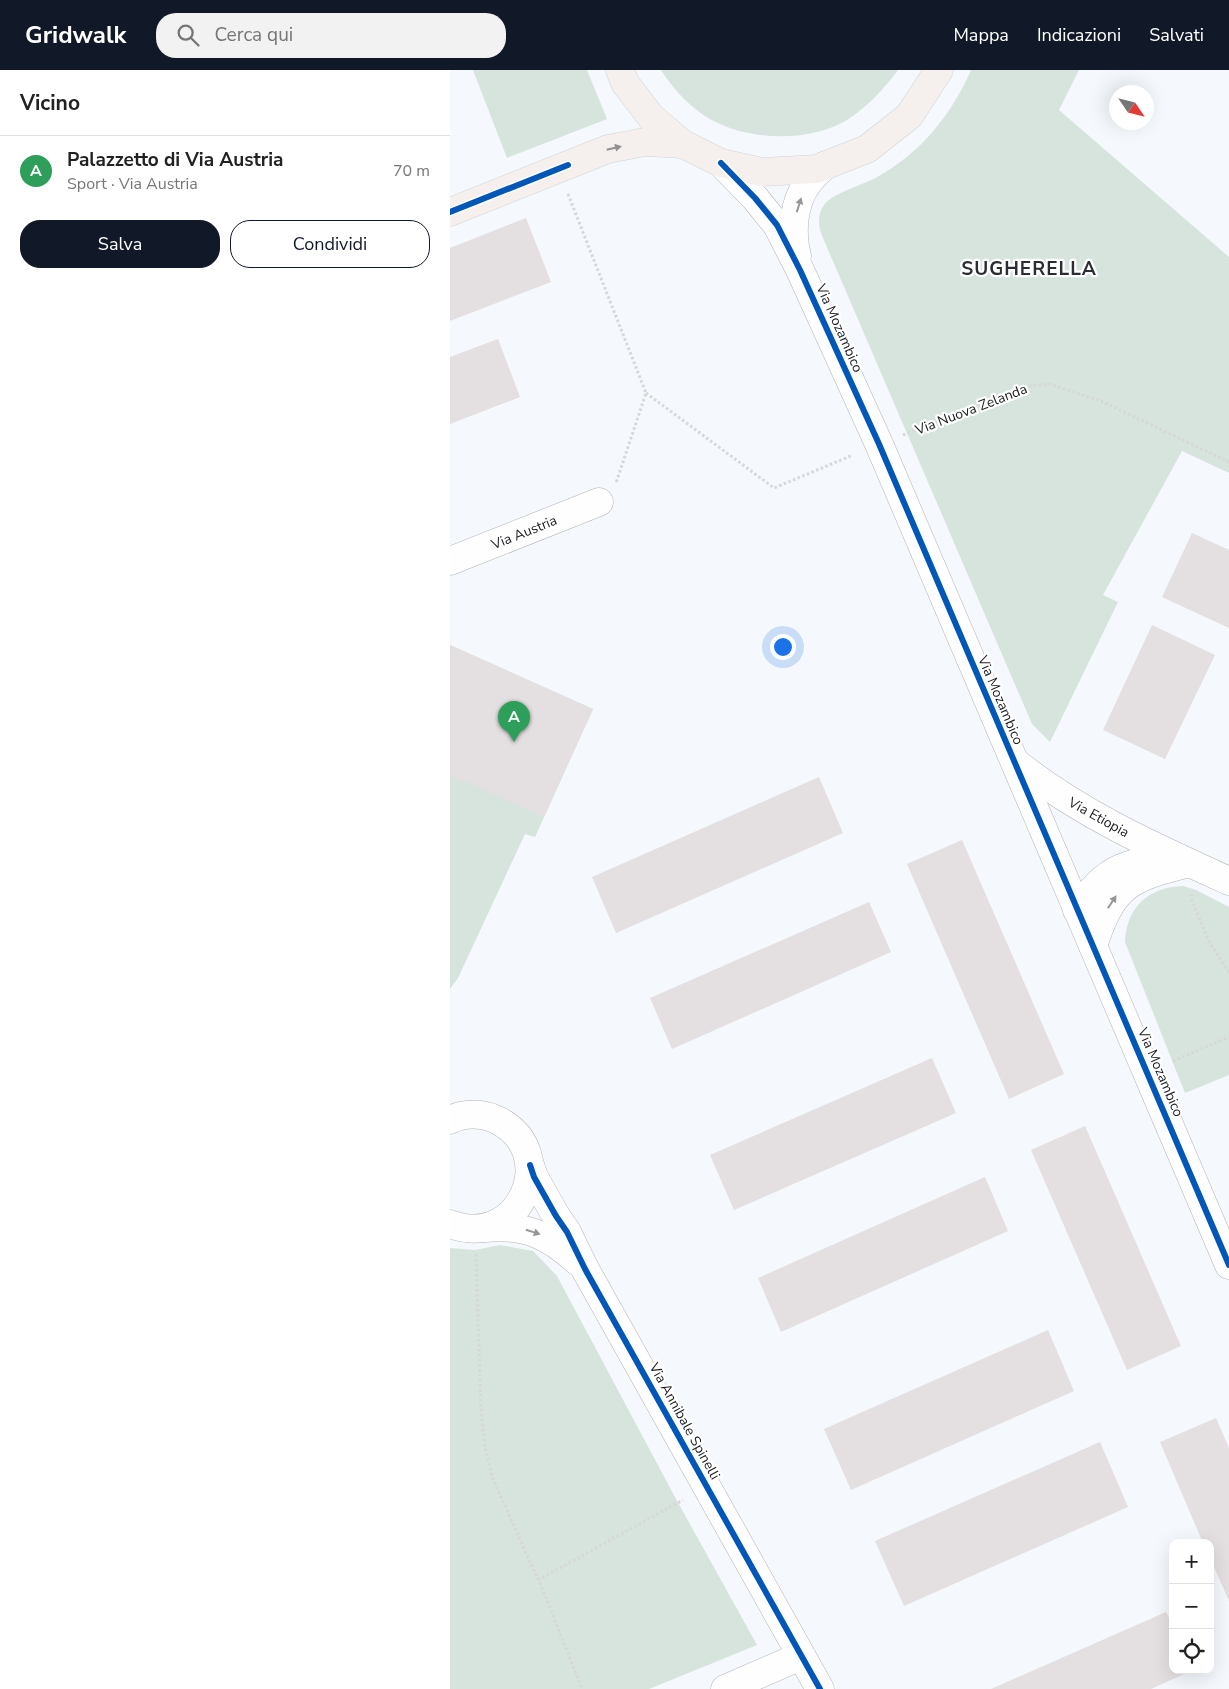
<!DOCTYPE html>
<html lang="it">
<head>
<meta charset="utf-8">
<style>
  :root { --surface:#fff; --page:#f2f2f2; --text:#222; --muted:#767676; --line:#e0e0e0; --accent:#111827 }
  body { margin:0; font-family:"Nunito Sans",sans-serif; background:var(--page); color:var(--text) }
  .controls { position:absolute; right:15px; bottom:15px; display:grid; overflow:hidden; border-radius:10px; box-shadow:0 5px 20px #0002 }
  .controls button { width:45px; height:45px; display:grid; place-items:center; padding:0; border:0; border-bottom:1px solid var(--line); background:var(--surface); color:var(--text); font:25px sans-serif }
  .compass { position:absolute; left:659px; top:15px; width:45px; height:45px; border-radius:50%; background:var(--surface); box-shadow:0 5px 20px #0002; rotate:125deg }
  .you { position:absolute; left:332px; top:576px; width:18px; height:18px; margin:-12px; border:4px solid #fff; border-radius:50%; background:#1a73e8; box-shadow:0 0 0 8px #1a73e833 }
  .badge { display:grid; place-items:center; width:32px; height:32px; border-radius:50%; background:var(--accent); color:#fff; font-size:16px; font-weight:700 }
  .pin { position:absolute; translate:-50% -41px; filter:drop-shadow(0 1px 2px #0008) }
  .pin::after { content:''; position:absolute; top:26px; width:18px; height:15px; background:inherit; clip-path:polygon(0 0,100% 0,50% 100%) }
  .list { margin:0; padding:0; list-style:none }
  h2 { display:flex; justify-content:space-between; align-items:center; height:65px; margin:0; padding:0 20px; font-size:21px }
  h2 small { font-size:16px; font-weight:400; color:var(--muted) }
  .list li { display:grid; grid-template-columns:32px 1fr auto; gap:15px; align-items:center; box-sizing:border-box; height:70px; padding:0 20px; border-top:1px solid var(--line) }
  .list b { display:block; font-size:19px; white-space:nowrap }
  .list p { margin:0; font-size:16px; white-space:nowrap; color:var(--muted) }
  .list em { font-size:16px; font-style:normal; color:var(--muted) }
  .actions { display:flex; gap:10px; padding:15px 20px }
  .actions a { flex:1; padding:11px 0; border:1px solid var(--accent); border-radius:20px; text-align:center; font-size:18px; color:var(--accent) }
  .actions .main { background:var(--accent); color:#fff }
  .icon { flex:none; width:28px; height:28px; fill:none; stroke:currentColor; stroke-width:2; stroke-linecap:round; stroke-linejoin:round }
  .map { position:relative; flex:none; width:779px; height:1619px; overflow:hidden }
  header { display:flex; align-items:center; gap:30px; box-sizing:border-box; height:70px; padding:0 25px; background:var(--accent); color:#fff }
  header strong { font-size:24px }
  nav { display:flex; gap:28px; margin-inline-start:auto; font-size:18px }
  .search { width:350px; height:45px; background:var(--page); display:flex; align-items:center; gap:12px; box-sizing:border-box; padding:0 18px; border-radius:20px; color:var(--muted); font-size:19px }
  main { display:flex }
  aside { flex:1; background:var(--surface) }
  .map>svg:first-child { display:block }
  .green { fill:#d6e4dd }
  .building { fill:#e4dfe0 }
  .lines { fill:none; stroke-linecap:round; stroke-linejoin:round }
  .minor-casing { stroke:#b2b4b7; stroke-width:29 }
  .major-casing { stroke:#d1d3d6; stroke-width:29 }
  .path { stroke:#d6d7d8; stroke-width:3; stroke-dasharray:2.5 2.5; stroke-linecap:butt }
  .minor { stroke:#fefeff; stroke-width:28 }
  .major { stroke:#f5f0ee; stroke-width:28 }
  .cycleway-casing { stroke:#fff; stroke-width:9 }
  .cycleway { stroke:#0057b8; stroke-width:6 }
  .oneway { fill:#929090 }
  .oneway2 { fill:#969799 }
  .labels { text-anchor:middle; stroke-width:4.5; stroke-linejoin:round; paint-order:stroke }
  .street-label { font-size:14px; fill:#181a1d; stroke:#fff }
  .district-label { font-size:19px; font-weight:bold; letter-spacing:1px; fill:#2a2e34; stroke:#fff }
</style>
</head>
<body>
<header>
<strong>Gridwalk</strong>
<div class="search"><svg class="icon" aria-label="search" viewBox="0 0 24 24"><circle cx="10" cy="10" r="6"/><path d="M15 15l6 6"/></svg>Cerca qui</div>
<nav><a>Mappa</a><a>Indicazioni</a><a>Salvati</a></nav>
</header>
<main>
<aside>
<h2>Vicino<small></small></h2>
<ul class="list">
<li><span class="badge" style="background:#2e9e5b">A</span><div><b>Palazzetto di Via Austria</b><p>Sport · Via Austria</p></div><em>70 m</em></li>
</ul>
<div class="actions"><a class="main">Salva</a><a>Condividi</a></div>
</aside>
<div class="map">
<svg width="779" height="1619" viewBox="0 0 779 1619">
  <rect width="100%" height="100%" fill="#f5f8fc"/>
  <g class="green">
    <path d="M 23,0 L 137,0 L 157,49 L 57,88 Z"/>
    <path d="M 211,0 L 448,0 C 434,19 420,34 400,48 C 359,75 291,71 252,44 C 235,32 222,17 211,0 Z"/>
    <path d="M 521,0 L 629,0 L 609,40 L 779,187 L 779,403 L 732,381 L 653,525 L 668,532 L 600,672 L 582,654 L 373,168 C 368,157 367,145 374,135 C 382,123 414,115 427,107 C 470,84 502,44 521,0 Z"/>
    <path d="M 0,575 L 143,639 L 85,767 L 75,764 L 8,908 L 0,919 Z"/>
    <path d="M 733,816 L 746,820 L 779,837 L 779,1005 L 735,1023 L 675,872 C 676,837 699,817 733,816 Z"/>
    <path d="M 50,1175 L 83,1181 L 107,1206 L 226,1429 L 307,1575 L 199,1619 L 0,1619 L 0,1178 L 25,1180 Z"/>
  </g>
  <g class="building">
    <path d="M 76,148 L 101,212 L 0,251 L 0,178 Z"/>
    <path d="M 48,269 L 70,327 L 0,354 L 0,287 Z"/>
    <path d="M 742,463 L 779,480 L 779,558 L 712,527 Z"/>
    <path d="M 702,555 L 765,585 L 715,689 L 653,660 Z"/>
    <path d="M 0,575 L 143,639 L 94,747 L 0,705 Z"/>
    <path d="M 369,707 L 393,763 L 166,863 L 142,807 Z"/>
    <path d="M 512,770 L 614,1004 L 559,1029 L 457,794 Z"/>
    <path d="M 419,832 L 441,882 L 222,979 L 200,928 Z"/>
    <path d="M 482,988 L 506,1043 L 284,1140 L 260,1085 Z"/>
    <path d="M 635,1056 L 731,1276 L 677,1300 L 581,1080 Z"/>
    <path d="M 535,1107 L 558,1161 L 331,1262 L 308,1208 Z"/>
    <path d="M 598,1260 L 624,1321 L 401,1420 L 374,1359 Z"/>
    <path d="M 766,1348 L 779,1378 L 779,1531 L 760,1488 L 760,1473 L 753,1473 L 710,1372 Z"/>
    <path d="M 650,1372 L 678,1437 L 454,1536 L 425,1471 Z"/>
    <path d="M 716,1542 L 723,1556 L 723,1600 L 743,1600 L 701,1619 L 541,1619 Z"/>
  </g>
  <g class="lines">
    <g class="minor-casing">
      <g id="minor">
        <path d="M 271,93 L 305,128 L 327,155 L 350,200 L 429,374 L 779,1195"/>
        <path d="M 347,186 C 341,164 343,132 358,113 C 362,107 369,101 374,96"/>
        <path d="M 0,491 L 149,432"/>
        <path d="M 565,692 C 630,744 704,777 779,811"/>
        <path d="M 627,840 C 649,808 665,795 703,790"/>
        <path d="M 643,876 C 663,814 679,808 740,793"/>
        <path d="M 0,1050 C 13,1043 31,1043 45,1049 C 113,1080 71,1181 0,1154"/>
        <path d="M 80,1095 L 84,1107 L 106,1146 L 117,1162 L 135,1199 L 370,1619"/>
        <path d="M 35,1158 C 75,1154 98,1165 127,1191"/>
        <path d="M 275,1619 L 351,1586"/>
      </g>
    </g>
    <g class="major-casing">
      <g id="major">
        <path d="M 170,0 L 175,13 L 201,47 L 233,74 L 271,93 L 312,102 L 366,99 L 417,79 L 459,46 L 489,0"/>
        <path d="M 0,142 L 158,79 L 195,72 L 233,74"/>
      </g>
    </g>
    <g class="path">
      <path d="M 118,124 L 196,323 L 166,413"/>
      <path d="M 196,323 L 324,418 L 403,385"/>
      <path d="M 453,365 L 578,316 L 600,314 L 651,331 L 779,392"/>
      <path d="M 741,824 L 742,831 L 759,872 L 779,902"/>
      <path d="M 723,991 L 779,967"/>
      <path d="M 26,1184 L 31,1340 L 35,1377 L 42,1407 L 95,1525 L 132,1619"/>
      <path d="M 88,1510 L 233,1430"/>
    </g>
    <use href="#minor" class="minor"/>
    <use href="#major" class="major"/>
    <g class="cycleway-casing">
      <g id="cycleway">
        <path d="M 271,93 L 305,128 L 327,155 L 350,200 L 429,374 L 779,1195"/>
        <path d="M 0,142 L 118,95"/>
        <path d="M 80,1095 L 84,1107 L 106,1146 L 117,1162 L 135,1199 L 370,1619"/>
      </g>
    </g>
    <use href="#cycleway" class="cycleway"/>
  </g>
  <defs><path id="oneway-solid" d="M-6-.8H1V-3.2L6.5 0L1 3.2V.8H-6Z" transform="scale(1.25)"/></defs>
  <use class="oneway" href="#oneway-solid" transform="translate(164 78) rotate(-13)"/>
  <g class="oneway2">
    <use href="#oneway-solid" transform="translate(349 135) rotate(-73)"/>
    <use href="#oneway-solid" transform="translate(662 832) rotate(-56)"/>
    <use href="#oneway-solid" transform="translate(83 1162) rotate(18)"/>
  </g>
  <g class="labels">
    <g class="street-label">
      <text transform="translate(390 258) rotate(66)" y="5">Via Mozambico</text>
      <text transform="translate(521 339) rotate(-21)" y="5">Via Nuova Zelanda</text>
      <text transform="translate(74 462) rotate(-22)" y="5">Via Austria</text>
      <text transform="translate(551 630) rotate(67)" y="5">Via Mozambico</text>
      <text transform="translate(649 747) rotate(29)" y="5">Via Etiopia</text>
      <text transform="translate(711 1002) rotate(67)" y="5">Via Mozambico</text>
      <text transform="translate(235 1351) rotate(61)" y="5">Via Annibale Spinelli</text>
    </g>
    <g class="district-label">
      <text x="579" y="205">SUGHERELLA</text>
    </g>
  </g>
</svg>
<div class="controls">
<button>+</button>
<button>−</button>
<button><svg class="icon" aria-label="locate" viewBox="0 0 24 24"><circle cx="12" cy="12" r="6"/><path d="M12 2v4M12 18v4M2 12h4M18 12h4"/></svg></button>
</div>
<svg class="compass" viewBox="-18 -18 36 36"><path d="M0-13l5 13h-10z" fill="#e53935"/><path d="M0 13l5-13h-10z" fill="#767676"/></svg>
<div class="you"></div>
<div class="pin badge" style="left:64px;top:672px;background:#2e9e5b">A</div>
</div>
</main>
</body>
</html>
